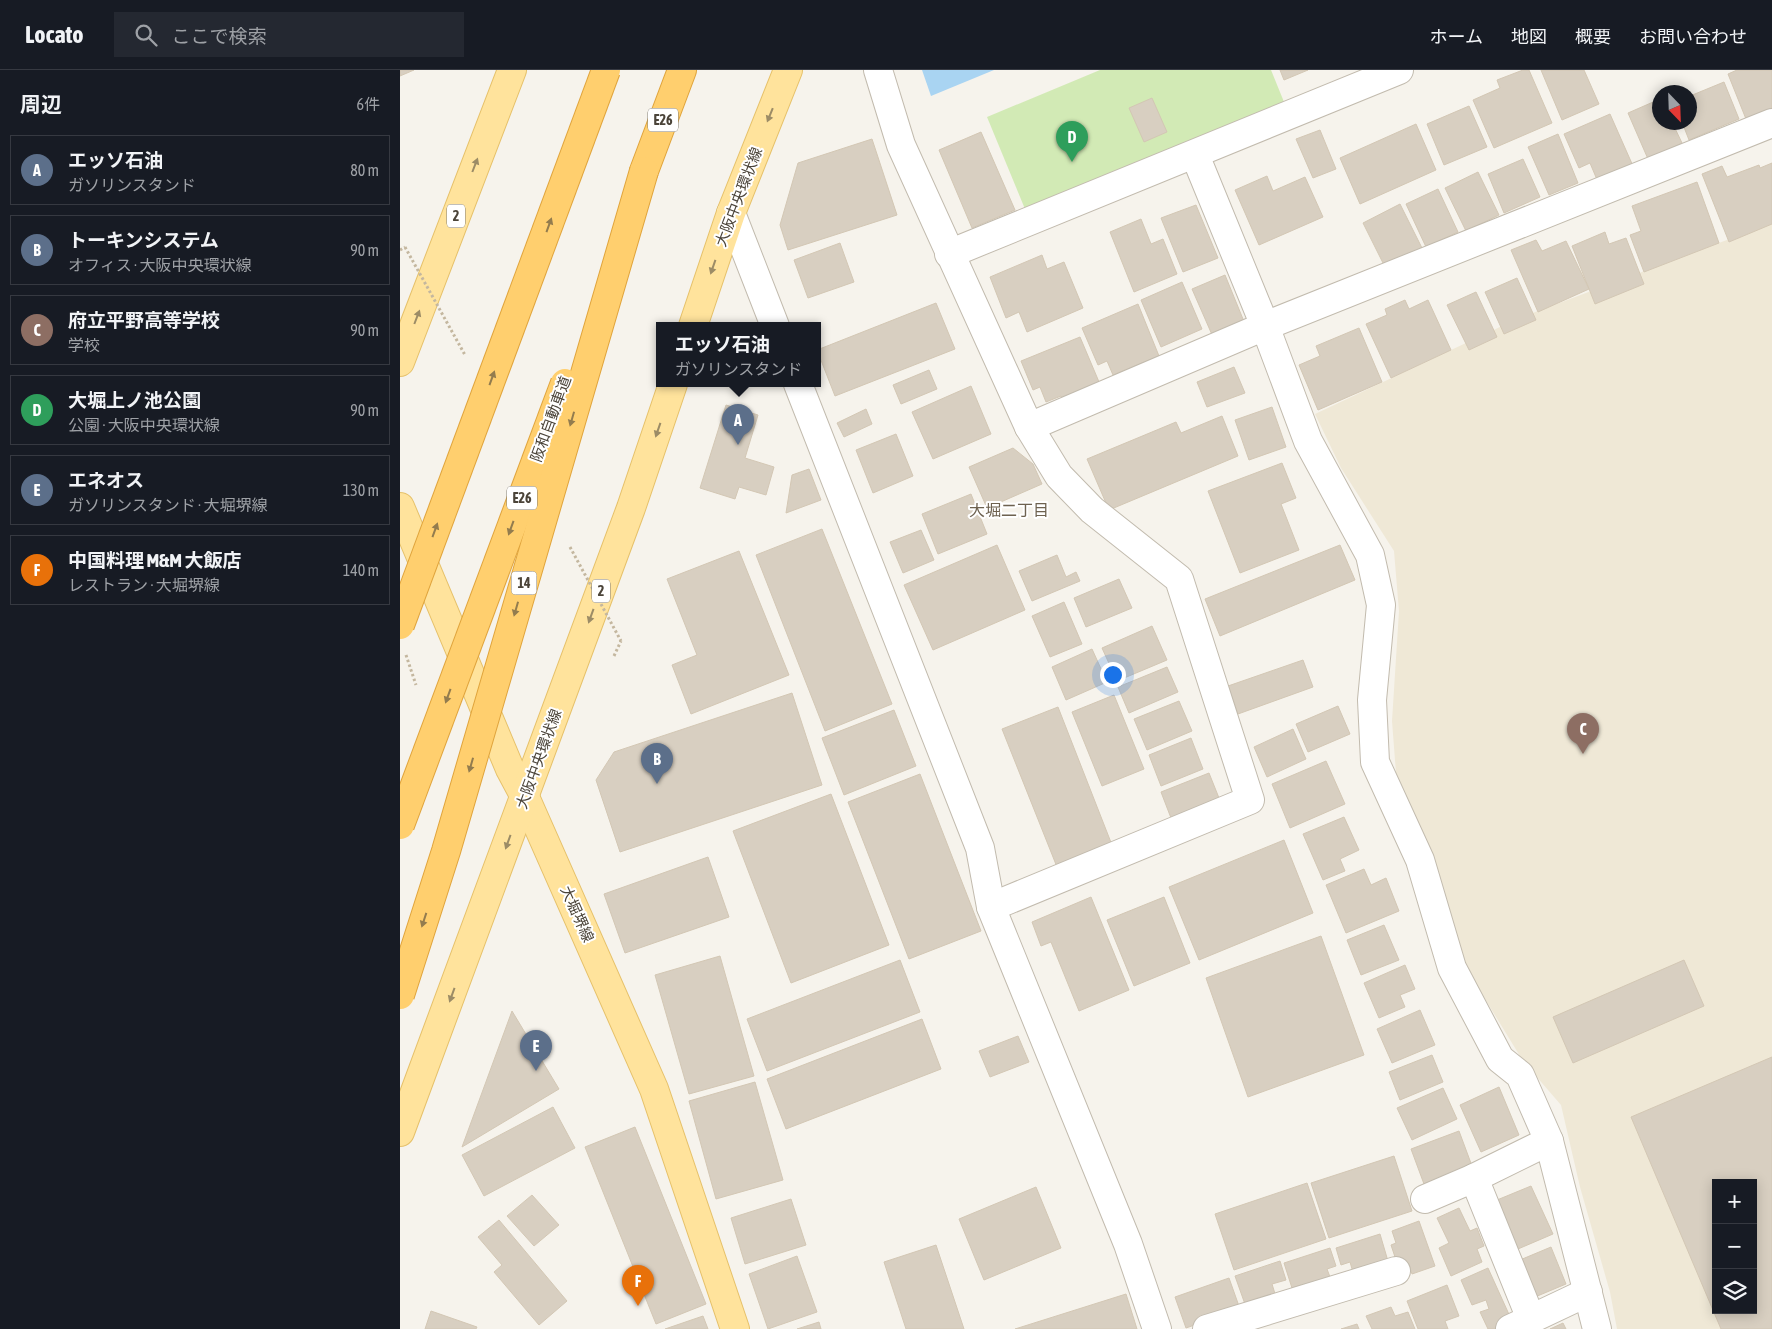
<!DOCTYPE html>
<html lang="ja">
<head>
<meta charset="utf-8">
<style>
  :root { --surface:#171b24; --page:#242831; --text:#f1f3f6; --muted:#9ea1a6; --line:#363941; --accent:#fc3f1d }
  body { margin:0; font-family:"Asap Condensed","Noto Sans JP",sans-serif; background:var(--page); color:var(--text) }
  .controls { position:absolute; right:15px; bottom:15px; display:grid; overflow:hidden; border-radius:0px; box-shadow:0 2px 12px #0003 }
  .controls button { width:45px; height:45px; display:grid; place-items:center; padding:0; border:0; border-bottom:1px solid var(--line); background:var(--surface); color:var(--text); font:25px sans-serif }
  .compass { position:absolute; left:1252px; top:15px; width:45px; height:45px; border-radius:50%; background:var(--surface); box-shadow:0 2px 12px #0003; rotate:157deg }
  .you { position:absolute; left:712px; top:604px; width:18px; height:18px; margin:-12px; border:4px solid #fff; border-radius:50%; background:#1a73e8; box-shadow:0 0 0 8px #1a73e833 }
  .badge { display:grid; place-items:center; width:32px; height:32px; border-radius:50%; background:var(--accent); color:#fff; font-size:16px; font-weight:700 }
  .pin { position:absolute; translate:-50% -41px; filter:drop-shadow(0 1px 2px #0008) }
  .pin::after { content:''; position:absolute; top:26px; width:18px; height:15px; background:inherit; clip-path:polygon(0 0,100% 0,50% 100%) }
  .popup { position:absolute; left:256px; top:252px; width:165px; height:65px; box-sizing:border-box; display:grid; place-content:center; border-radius:0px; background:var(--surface); filter:drop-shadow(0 1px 4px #0005); font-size:16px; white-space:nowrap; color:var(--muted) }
  .popup b { font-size:19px; color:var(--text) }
  .popup::after { content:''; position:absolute; left:50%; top:100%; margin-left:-10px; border:10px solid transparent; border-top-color:var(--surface) }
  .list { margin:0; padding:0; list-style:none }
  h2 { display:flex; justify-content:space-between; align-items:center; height:65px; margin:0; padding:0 20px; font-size:21px }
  h2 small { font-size:16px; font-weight:400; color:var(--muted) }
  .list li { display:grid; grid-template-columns:32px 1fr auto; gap:15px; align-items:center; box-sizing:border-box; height:70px; margin:0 10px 10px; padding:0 10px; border:1px solid var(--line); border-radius:0px }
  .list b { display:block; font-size:19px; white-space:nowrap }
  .list p { margin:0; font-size:16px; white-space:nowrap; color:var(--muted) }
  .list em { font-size:16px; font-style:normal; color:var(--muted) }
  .icon { flex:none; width:28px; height:28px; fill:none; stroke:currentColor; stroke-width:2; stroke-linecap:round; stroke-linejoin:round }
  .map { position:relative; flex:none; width:1372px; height:1259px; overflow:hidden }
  header { display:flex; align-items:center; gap:30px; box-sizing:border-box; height:70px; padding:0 25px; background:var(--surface); border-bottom:1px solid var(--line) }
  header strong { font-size:24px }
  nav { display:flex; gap:28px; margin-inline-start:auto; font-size:18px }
  .search { width:350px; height:45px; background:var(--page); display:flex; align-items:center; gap:12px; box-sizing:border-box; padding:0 18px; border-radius:0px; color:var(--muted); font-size:19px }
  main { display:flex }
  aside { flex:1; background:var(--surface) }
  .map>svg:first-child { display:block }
  .education { fill:#efe8d6; fill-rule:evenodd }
  .green { fill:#d2eab5 }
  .water { fill:#a9d4f2 }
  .building { fill:#d8cfc1; stroke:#d3c7b4; fill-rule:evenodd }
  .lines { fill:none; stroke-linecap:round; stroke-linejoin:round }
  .minor-casing { stroke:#c2bbae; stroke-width:30 }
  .major-casing { stroke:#e6c16a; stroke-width:30 }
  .highway-casing { stroke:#e0a43c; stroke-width:30 }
  .path { stroke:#c4b79f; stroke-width:3; stroke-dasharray:2.5 2.5; stroke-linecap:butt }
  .minor { stroke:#fff; stroke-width:28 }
  .major { stroke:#ffe39c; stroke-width:28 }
  .highway { stroke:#ffcf6e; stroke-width:28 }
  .highway-bridge-casing { stroke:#e0a43c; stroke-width:30; stroke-linecap:butt }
  .path-bridge { stroke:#c4b79f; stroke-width:3; stroke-dasharray:2.5 2.5; stroke-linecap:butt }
  .highway-bridge { stroke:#ffcf6e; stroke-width:28 }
  .oneway { fill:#9c8c66 }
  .oneway2 { fill:#937c4e }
  .labels { text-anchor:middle; stroke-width:4; stroke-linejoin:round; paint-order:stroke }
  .shield { fill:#fff; stroke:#817c74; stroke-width:1 }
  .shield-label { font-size:14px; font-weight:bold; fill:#4b4439 }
  .street-label { font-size:15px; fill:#4b4439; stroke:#fff }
  .neighbourhood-label { font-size:16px; fill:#6e6250; stroke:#fff }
</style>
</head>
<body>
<header>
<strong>Locato</strong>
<div class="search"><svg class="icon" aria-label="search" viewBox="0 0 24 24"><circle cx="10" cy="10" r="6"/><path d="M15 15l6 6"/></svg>ここで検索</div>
<nav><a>ホーム</a><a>地図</a><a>概要</a><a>お問い合わせ</a></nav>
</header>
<main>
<aside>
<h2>周辺<small>6件</small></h2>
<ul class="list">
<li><span class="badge" style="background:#5c6f8a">A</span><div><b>エッソ石油</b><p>ガソリンスタンド</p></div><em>80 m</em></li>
<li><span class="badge" style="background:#5c6f8a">B</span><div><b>トーキンシステム</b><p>オフィス · 大阪中央環状線</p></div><em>90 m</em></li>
<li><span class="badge" style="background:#8d6e63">C</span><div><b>府立平野高等学校</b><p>学校</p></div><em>90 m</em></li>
<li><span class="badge" style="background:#2e9e5b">D</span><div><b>大堀上ノ池公園</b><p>公園 · 大阪中央環状線</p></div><em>90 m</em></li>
<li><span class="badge" style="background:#5c6f8a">E</span><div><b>エネオス</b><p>ガソリンスタンド · 大堀堺線</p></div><em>130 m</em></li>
<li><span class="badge" style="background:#e8710a">F</span><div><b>中国料理 M&amp;M 大飯店</b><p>レストラン · 大堀堺線</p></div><em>140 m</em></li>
</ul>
</aside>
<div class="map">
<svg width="1372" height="1259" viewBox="0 0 1372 1259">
  <rect width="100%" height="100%" fill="#f6f3ec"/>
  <path class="education" d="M 1372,153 L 1372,1259 L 1217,1259 L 1210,1222 L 1180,1117 L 1161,1035 L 1123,991 L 1052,875 L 1034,789 L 997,716 L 992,651 L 999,541 L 994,481 L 941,398 L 915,344 L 1117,249 ZM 1316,1113 L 1353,1113 L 1353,1240 L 1316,1240 Z"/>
  <path class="green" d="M 700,0 L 871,0 L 884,32 L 625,139 L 587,47 Z"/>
  <path class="water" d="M 522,0 L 594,0 L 531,26 Z"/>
  <g class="building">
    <path d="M 0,0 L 14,0 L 0,6 Z"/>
    <path d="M 880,0 L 908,0 L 884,10 Z"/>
    <path d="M 1123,0 L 1129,0 L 1152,53 L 1094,78 L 1073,30 L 1100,18 L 1097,10 Z"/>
    <path d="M 1141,0 L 1184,0 L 1199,34 L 1162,50 Z"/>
    <path d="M 1337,0 L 1372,0 L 1372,38 L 1346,49 L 1328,4 Z"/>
    <path d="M 1324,12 L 1339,49 L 1289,70 L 1282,52 L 1290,52 L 1290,26 Z"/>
    <path d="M 752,28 L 767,62 L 744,72 L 729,38 Z"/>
    <path d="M 1260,29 L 1260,52 L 1272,52 L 1282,73 L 1248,89 L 1228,43 Z"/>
    <path d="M 1069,36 L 1087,77 L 1044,95 L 1027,54 Z"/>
    <path d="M 1210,44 L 1233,96 L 1198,112 L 1190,93 L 1179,98 L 1164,64 Z"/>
    <path d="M 1016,54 L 1036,100 L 960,134 L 940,88 Z"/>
    <path d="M 920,60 L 936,99 L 913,108 L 896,69 Z"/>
    <path d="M 581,62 L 615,140 L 572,158 L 539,80 Z"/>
    <path d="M 1158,64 L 1178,113 L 1149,125 L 1128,77 Z"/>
    <path d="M 472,69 L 497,145 L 388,180 L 380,155 L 398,93 Z"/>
    <path d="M 1123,89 L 1140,127 L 1104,143 L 1088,104 Z"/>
    <path d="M 1372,93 L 1372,154 L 1329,172 L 1302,104 L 1322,96 L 1327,107 L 1359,95 L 1360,98 Z"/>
    <path d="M 1078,102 L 1099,145 L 1066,161 L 1045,118 Z"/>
    <path d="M 867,106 L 873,121 L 905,107 L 923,147 L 859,175 L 835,120 Z"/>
    <path d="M 1297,112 L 1319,173 L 1244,202 L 1230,165 L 1241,161 L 1232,136 Z"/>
    <path d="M 1038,119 L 1058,162 L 1026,177 L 1006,134 Z"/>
    <path d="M 1000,134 L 1022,178 L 985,197 L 963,153 Z"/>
    <path d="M 796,135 L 818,188 L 783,202 L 761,148 Z"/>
    <path d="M 741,149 L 751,174 L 763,169 L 777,204 L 734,222 L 710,162 Z"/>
    <path d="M 1205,162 L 1209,174 L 1226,168 L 1244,214 L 1195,234 L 1172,176 Z"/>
    <path d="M 1136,170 L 1142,181 L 1166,171 L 1189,219 L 1138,242 L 1111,180 Z"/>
    <path d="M 440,173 L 454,212 L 408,228 L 394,190 Z"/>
    <path d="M 642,185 L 647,199 L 664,192 L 683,238 L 627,262 L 619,242 L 606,248 L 590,207 Z"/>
    <path d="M 825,205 L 845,254 L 813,267 L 792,219 Z"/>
    <path d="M 1117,208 L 1136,250 L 1104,264 L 1085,222 Z"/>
    <path d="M 782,212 L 802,259 L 761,277 L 741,230 Z"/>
    <path d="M 1076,222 L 1097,267 L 1069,280 L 1047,235 Z"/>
    <path d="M 1005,230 L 1009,239 L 1028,230 L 1051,280 L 991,308 L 966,254 L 987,245 L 985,239 Z"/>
    <path d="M 536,233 L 555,279 L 435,326 L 417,280 Z"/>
    <path d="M 738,234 L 759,286 L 713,305 L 707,291 L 698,295 L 682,258 Z"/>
    <path d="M 959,258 L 982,312 L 918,340 L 899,295 L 920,286 L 916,276 Z"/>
    <path d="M 680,267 L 702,319 L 665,335 L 661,326 L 646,332 L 640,317 L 633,320 L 621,291 Z"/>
    <path d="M 834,297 L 845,323 L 807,337 L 797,312 Z"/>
    <path d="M 529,300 L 537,319 L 501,334 L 493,315 Z"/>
    <path d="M 571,316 L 591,364 L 533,389 L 512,342 Z"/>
    <path d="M 326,335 L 358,345 L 345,388 L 374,397 L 366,425 L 339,417 L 335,429 L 300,418 Z"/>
    <path d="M 872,337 L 886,377 L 849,390 L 835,350 Z"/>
    <path d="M 466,339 L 472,354 L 444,367 L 437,353 Z"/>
    <path d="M 822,346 L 838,386 L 709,440 L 687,389 L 776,352 L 781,363 Z"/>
    <path d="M 496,364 L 513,406 L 473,423 L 456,380 Z"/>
    <path d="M 613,378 L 633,394 L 642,414 L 587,438 L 569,397 Z"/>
    <path d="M 882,393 L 896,428 L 881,434 L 899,480 L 840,503 L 808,421 Z"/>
    <path d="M 409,399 L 421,430 L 386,443 L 392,405 Z"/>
    <path d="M 571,424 L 587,464 L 538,484 L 522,444 Z"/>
    <path d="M 422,459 L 492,634 L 425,661 L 356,485 Z"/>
    <path d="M 521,460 L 534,490 L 503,503 L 490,472 Z"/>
    <path d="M 597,475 L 625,540 L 533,580 L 504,515 Z"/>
    <path d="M 940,475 L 955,510 L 820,566 L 805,529 Z"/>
    <path d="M 339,481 L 389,605 L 291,644 L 272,595 L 297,585 L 267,509 Z"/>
    <path d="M 657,485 L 666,507 L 676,502 L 680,511 L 632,531 L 619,501 Z"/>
    <path d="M 719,509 L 732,538 L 686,557 L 674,528 Z"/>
    <path d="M 664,532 L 682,574 L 650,587 L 632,546 Z"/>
    <path d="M 752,556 L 767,590 L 717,611 L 702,578 Z"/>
    <path d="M 692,579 L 707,612 L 666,630 L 652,597 Z"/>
    <path d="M 903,590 L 913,617 L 838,644 L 828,616 Z"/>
    <path d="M 767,597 L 778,622 L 729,643 L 718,617 Z"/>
    <path d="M 392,623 L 422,715 L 220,782 L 196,710 L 214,682 Z"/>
    <path d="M 714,625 L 744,699 L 702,716 L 672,642 Z"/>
    <path d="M 779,631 L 792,661 L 747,680 L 734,649 Z"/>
    <path d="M 938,636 L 950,664 L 908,682 L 896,654 Z"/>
    <path d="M 658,637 L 712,775 L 657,797 L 602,659 Z"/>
    <path d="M 494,640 L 516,696 L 444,725 L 422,668 Z"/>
    <path d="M 893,659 L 906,689 L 867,707 L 854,677 Z"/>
    <path d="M 791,668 L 803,699 L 761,716 L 749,685 Z"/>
    <path d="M 926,691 L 945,734 L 890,758 L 872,714 Z"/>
    <path d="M 809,703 L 819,728 L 771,748 L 761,722 Z"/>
    <path d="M 520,704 L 581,861 L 509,889 L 448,732 Z"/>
    <path d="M 431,724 L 489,875 L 391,913 L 333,761 Z"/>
    <path d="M 944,747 L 959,780 L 940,789 L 945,801 L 923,810 L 903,764 Z"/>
    <path d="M 884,770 L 913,843 L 799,890 L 769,817 Z"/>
    <path d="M 308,787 L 329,847 L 225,883 L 204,824 Z"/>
    <path d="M 964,799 L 971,815 L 986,808 L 999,841 L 946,863 L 926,815 Z"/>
    <path d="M 691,827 L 729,920 L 679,941 L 651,872 L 641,876 L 632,852 Z"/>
    <path d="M 764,827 L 790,893 L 734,916 L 707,850 Z"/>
    <path d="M 984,855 L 999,890 L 961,905 L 947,870 Z"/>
    <path d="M 921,866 L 964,985 L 848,1027 L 806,908 Z"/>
    <path d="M 320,886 L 354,1006 L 289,1024 L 255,905 Z"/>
    <path d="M 500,890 L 520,942 L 367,1001 L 347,949 Z"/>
    <path d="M 1284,890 L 1304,936 L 1173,993 L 1153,947 Z"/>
    <path d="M 1005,895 L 1015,919 L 1000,925 L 1005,937 L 979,948 L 964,913 Z"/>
    <path d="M 1020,940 L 1035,975 L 992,993 L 977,959 Z"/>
    <path d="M 112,941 L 159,1019 L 62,1077 Z"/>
    <path d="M 522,949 L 541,999 L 386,1059 L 367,1009 Z"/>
    <path d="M 618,966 L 629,992 L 590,1007 L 579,981 Z"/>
    <path d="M 1032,985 L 1043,1012 L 1000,1030 L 989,1002 Z"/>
    <path d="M 1372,987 L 1372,1259 L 1321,1259 L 1231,1047 ZM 1316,1113 L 1353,1113 L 1353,1240 L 1316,1240 Z"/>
    <path d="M 355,1012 L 383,1110 L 316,1129 L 289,1031 Z"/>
    <path d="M 1099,1017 L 1119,1065 L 1081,1082 L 1060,1035 Z"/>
    <path d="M 1043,1018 L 1057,1049 L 1012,1070 L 997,1038 Z"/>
    <path d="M 153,1037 L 175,1078 L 84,1126 L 62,1085 Z"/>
    <path d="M 235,1057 L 306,1234 L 256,1254 L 185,1077 Z"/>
    <path d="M 1059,1061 L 1072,1096 L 1024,1114 L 1011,1079 Z"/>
    <path d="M 994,1086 L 1012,1141 L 929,1168 L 911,1113 Z"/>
    <path d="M 907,1113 L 926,1169 L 834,1200 L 815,1144 Z"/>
    <path d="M 1131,1116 L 1153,1164 L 1118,1179 L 1097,1130 Z"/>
    <path d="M 636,1117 L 661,1178 L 584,1210 L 559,1149 Z"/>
    <path d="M 132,1125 L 159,1155 L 134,1176 L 107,1146 Z"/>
    <path d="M 391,1129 L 406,1175 L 345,1194 L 331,1148 Z"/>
    <path d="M 1059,1138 L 1070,1161 L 1077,1158 L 1084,1176 L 1077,1179 L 1082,1192 L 1051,1206 L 1039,1178 L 1049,1173 L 1037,1148 Z"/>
    <path d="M 99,1150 L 167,1231 L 139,1255 L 94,1202 L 102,1195 L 78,1167 Z"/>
    <path d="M 1019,1151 L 1035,1196 L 1012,1204 L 1009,1195 L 999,1199 L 991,1175 L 996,1173 L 992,1161 Z"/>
    <path d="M 980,1164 L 990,1198 L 955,1209 L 950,1192 L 941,1195 L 936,1178 Z"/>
    <path d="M 536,1175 L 564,1259 L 506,1259 L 484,1192 Z"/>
    <path d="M 1151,1177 L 1166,1214 L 1135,1227 L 1120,1190 Z"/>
    <path d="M 930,1178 L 936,1196 L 927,1199 L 933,1215 L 904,1224 L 901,1215 L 892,1218 L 884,1193 Z"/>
    <path d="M 397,1186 L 417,1242 L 368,1259 L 349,1204 Z"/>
    <path d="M 880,1191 L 886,1210 L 872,1214 L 876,1227 L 846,1237 L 835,1206 Z"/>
    <path d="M 1088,1198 L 1112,1251 L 1094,1259 L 1088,1259 L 1080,1242 L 1089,1239 L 1086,1230 L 1072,1235 L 1061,1210 Z"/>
    <path d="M 829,1208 L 840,1239 L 786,1258 L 775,1227 Z"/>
    <path d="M 1047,1215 L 1059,1246 L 1045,1251 L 1048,1259 L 1018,1259 L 1007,1231 Z"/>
    <path d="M 726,1224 L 737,1259 L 615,1259 Z"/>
    <path d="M 991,1237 L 995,1246 L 1008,1242 L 1015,1259 L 972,1259 L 966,1246 Z"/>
    <path d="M 31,1241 L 77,1257 L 76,1259 L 25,1259 Z"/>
    <path d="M 303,1246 L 308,1259 L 265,1259 Z"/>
    <path d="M 419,1252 L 421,1259 L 397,1259 Z"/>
    <path d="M 1163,1253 L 1166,1259 L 1150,1259 Z"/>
    <path d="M 957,1254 L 959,1259 L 941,1259 Z"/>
  </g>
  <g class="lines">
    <g class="minor-casing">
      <g id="minor">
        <path d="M 478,0 L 501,75 L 629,357 L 659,406 L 692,440 L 779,509 L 850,730 L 591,837"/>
        <path d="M 795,85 L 865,256 L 908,371 L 970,485 L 981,535 L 972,630 L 975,692 L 1020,790 L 1052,898 L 1100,989 L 1120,1005 L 1149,1071 L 1197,1259"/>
        <path d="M 331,143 L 375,256"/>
        <path d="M 549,184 L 999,0"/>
        <path d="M 398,314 L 580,778 L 591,837 L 728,1174 L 757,1259"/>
        <path d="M 629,357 L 865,256 L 1372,53"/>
        <path d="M 1074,1108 L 1131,1249"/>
        <path d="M 1025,1129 L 1074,1108 L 1149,1071"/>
        <path d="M 807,1259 L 996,1201"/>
        <path d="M 1110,1259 L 1188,1222"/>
      </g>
    </g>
    <g class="major-casing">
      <g id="major">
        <path d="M 293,256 L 331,143 L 388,0"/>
        <path d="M 0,292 L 112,0"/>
        <path d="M 0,437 L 110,699 L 125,727 L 254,1019 L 335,1259"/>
        <path d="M 0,1062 L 231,438 L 273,314"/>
      </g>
    </g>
    <g class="highway-casing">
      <path id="highway" d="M 244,101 L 282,0"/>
    </g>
    <g class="path">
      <path d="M 0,180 L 5,177"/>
      <path d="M 6,585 L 16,615"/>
      <path d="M 214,586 L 221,571"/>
    </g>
    <use href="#minor" class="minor"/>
    <use href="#major" class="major"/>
    <use href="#highway" class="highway"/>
    <g class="highway-bridge-casing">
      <g id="highway-bridge">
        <path d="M 0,555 L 206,0"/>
        <path d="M 0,755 L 165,313"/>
        <path d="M 0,925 L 46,781 L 244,101"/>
      </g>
    </g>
    <g class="path-bridge">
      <path d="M 5,177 L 65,285"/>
      <path d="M 170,477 L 221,571"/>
    </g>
    <use href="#highway-bridge" class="highway-bridge"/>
  </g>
  <defs><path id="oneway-solid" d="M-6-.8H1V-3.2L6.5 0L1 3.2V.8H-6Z" transform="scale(1.25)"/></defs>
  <g class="oneway">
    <use href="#oneway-solid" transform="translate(370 45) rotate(112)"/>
    <use href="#oneway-solid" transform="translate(75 95) rotate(-69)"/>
    <use href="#oneway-solid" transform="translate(313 197) rotate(109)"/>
    <use href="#oneway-solid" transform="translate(17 247) rotate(-69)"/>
    <use href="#oneway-solid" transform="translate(258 360) rotate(109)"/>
    <use href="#oneway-solid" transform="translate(191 546) rotate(110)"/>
    <use href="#oneway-solid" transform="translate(108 772) rotate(110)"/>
    <use href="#oneway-solid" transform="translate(52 925) rotate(110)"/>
  </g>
  <g class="oneway2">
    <use href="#oneway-solid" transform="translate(149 155) rotate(-70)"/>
    <use href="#oneway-solid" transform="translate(92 308) rotate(-70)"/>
    <use href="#oneway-solid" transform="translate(172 349) rotate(106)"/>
    <use href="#oneway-solid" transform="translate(111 458) rotate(110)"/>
    <use href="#oneway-solid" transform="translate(35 460) rotate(-70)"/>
    <use href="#oneway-solid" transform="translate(116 539) rotate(106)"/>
    <use href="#oneway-solid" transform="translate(48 626) rotate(110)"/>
    <use href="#oneway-solid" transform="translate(71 695) rotate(106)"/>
    <use href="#oneway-solid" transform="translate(24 850) rotate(108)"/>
  </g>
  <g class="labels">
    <g class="shield">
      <rect x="248" y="38.5" width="30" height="23" rx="4"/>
      <rect x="47" y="134.5" width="18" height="23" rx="4"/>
      <rect x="107" y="416.5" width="30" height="23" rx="4"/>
      <rect x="111.5" y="501.5" width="25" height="23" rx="4"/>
      <rect x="192" y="509.5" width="18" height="23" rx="4"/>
    </g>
    <g class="shield-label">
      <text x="263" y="55">E26</text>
      <text x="56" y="151">2</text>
      <text x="122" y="433">E26</text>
      <text x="124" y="518">14</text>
      <text x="201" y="526">2</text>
    </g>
    <g class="street-label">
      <text transform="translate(339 127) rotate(-69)" y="5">大阪中央環状線</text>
      <text transform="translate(151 349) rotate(-70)" y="5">阪和自動車道</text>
      <text transform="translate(139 689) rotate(-70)" y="5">大阪中央環状線</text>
      <text transform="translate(177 844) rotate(66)" y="5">大堀堺線</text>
    </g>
    <g class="neighbourhood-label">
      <text x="609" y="446">大堀二丁目</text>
    </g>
  </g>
</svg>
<div class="controls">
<button>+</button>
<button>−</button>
<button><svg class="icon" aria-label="layers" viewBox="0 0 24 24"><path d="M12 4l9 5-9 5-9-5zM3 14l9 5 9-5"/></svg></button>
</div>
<svg class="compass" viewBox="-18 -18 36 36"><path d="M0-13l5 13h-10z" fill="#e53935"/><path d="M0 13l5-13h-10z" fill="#9ea1a6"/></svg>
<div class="you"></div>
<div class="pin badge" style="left:338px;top:375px;background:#5c6f8a">A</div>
<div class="popup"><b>エッソ石油</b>ガソリンスタンド</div>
<div class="pin badge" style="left:257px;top:714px;background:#5c6f8a">B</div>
<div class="pin badge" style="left:1183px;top:684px;background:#8d6e63">C</div>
<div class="pin badge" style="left:672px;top:92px;background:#2e9e5b">D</div>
<div class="pin badge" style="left:136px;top:1001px;background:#5c6f8a">E</div>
<div class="pin badge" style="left:238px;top:1236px;background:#e8710a">F</div>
</div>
</main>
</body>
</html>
